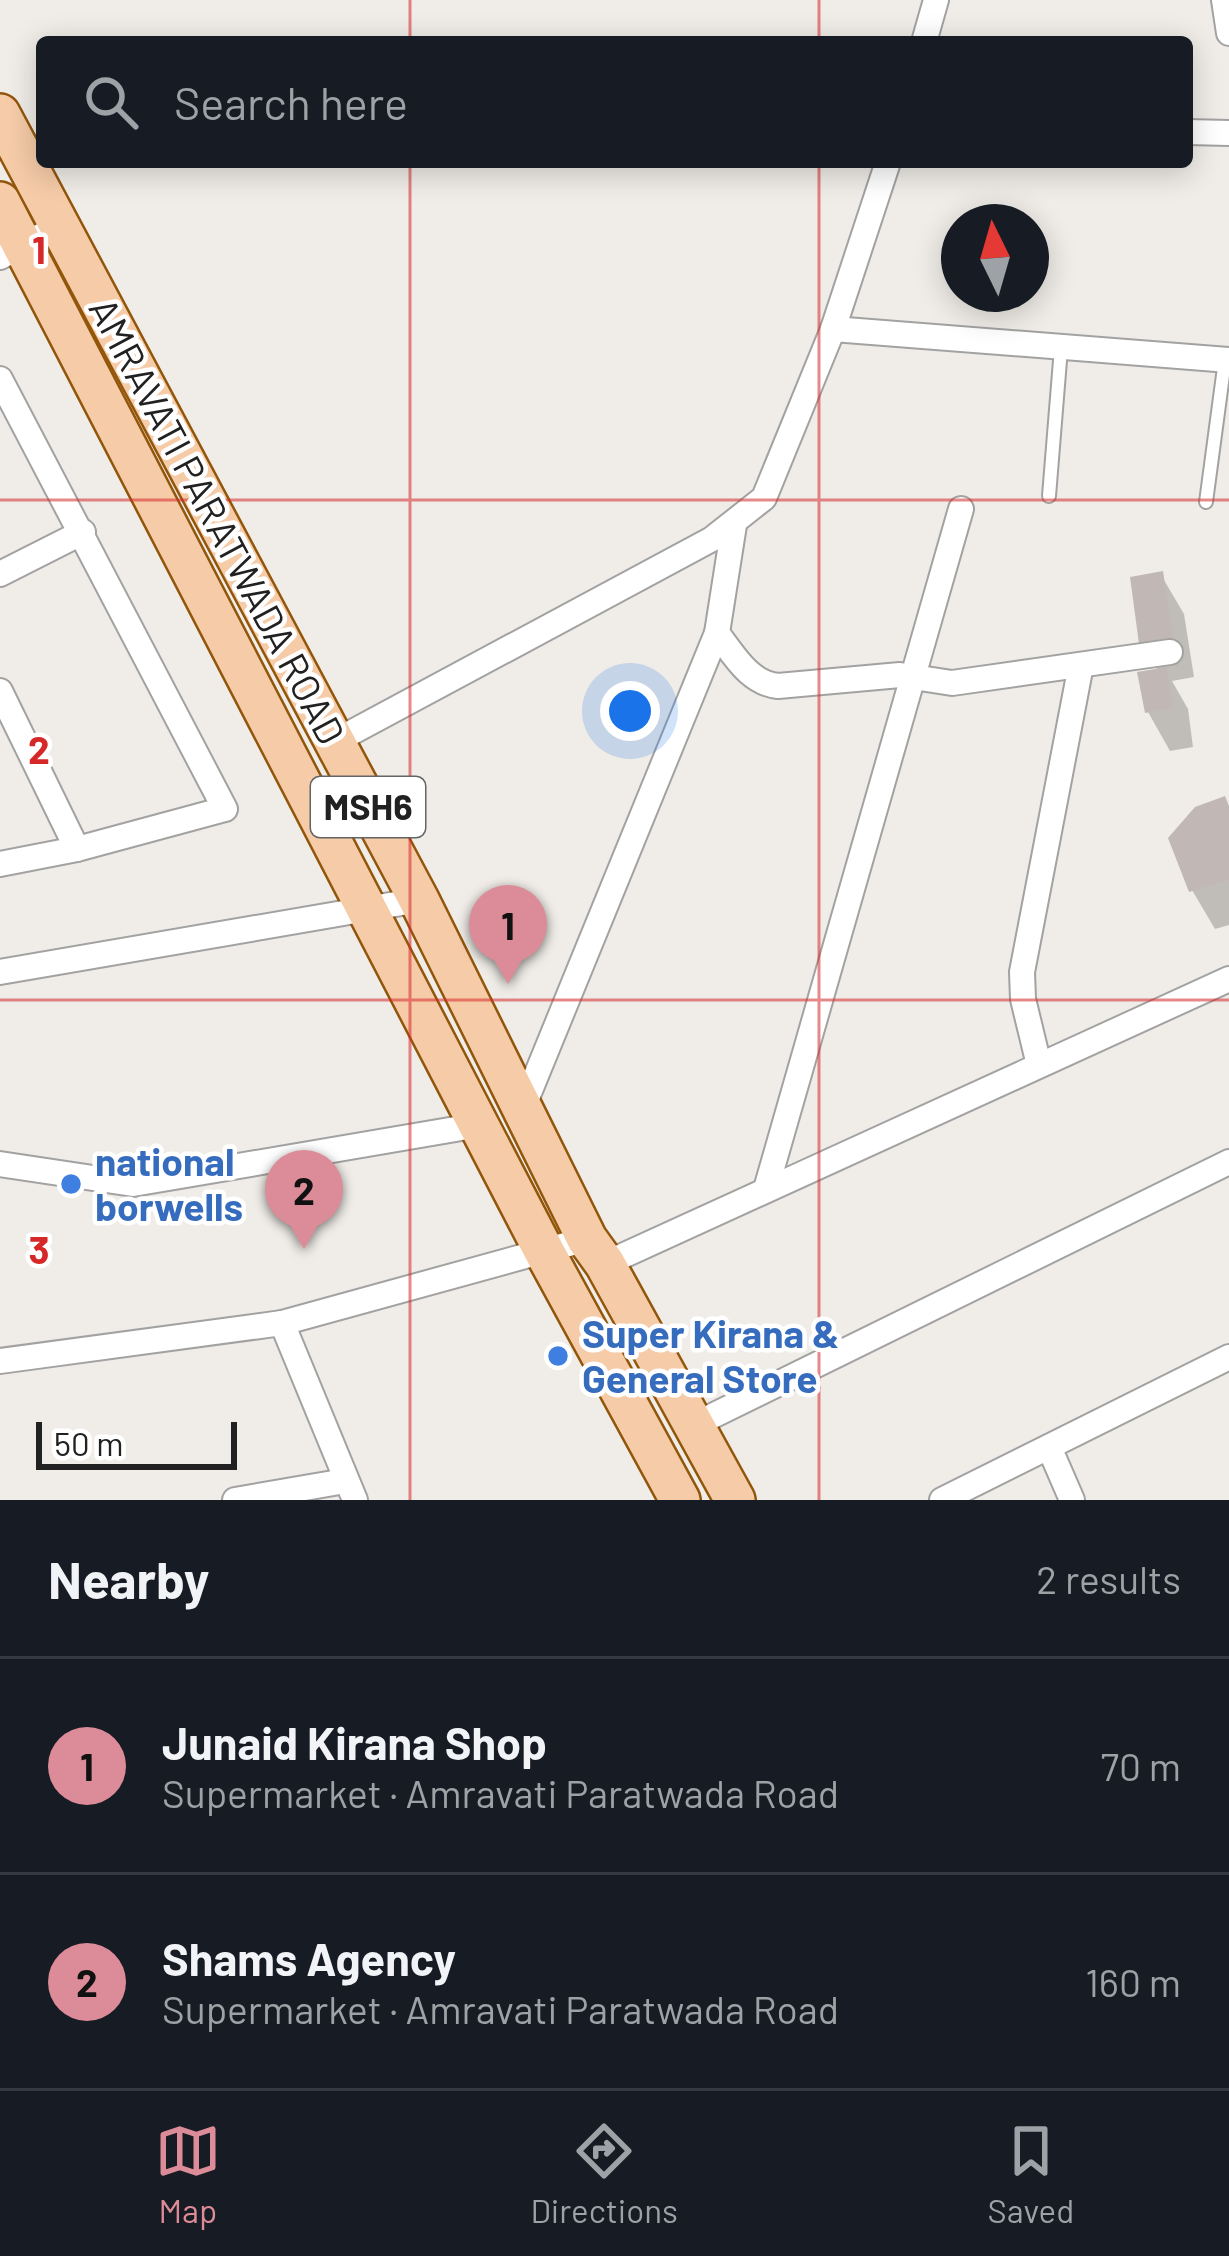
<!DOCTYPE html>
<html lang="en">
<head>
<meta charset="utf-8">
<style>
  :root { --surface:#171b24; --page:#20242c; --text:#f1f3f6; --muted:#9ea1a6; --line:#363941; --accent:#dc8c98 }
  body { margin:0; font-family:Barlow,sans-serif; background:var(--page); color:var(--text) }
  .compass { position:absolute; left:941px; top:204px; width:108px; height:108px; border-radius:50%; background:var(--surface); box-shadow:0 6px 30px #0003; rotate:355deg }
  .scale { position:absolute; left:36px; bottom:30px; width:201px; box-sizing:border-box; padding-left:12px; border:6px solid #212121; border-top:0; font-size:33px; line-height:42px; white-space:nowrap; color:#212121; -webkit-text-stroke:9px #fff; paint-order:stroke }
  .you { position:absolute; left:630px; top:711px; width:42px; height:42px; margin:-30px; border:9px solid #fff; border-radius:50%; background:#1a73e8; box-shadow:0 0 0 18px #1a73e833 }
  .badge { display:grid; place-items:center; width:78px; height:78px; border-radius:50%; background:var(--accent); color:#111; font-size:39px; font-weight:700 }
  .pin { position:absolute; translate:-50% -99px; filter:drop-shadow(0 3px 6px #0008) }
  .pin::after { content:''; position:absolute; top:63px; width:42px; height:36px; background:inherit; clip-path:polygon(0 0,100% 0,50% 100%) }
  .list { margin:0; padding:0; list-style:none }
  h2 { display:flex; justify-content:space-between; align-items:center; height:156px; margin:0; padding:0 48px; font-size:51px }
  h2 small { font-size:39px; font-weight:400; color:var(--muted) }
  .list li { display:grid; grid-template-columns:78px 1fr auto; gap:36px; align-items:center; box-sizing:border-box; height:216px; padding:0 48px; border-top:3px solid var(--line) }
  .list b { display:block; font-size:45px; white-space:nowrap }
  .list p { margin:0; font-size:39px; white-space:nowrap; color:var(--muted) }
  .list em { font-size:39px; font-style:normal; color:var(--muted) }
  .icon { flex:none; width:66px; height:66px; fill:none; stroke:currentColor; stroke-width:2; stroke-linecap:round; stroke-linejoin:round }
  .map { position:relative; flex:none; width:1229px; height:1500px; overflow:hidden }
  .search { position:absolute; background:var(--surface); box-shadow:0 6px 30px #0003; left:36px; right:36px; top:36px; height:132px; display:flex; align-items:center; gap:30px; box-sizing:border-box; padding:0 42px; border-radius:12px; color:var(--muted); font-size:45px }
  .sheet { height:588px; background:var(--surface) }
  nav { display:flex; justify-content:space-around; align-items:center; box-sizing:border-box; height:168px; border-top:3px solid var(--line); background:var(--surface); font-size:33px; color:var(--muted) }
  nav a { display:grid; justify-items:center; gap:6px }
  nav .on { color:var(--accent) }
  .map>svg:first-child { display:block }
  .shadow { fill:#0003 }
  .building { fill:#c1b8b5 }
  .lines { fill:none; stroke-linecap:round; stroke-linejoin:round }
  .lane-casing { stroke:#a2a2a2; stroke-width:16 }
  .street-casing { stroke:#a2a2a2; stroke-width:28 }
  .primary-casing { stroke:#92560b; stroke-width:44 }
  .lane { stroke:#fff; stroke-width:12 }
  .street { stroke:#fff; stroke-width:24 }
  .primary { stroke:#f5cba8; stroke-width:39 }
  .grid { fill:none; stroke:#d62828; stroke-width:3; stroke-opacity:0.55 }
  .shop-dot { fill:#3f7fe0; stroke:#fff; stroke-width:4.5 }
  .labels { text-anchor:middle; stroke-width:9; stroke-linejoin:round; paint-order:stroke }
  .shield { fill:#fff; stroke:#646464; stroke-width:3 }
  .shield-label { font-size:36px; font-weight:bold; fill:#212121 }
  .street-label { font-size:39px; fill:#212121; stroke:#fff }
  .shop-label { font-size:39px; font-weight:bold; fill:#366cbe; stroke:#fff; text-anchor:start }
  .grid-label { font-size:39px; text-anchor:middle; font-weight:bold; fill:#d62828; stroke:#fff; stroke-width:9; stroke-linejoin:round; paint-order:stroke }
</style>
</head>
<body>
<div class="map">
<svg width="1229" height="1500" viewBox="0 0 1229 1500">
  <rect width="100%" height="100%" fill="#f0ede8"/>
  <g class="shadow">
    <path d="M 1161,575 L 1184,614 L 1194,677 L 1172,681 L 1188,709 L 1193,747 L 1170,751 L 1148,712 L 1158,671 L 1142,643 Z"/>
    <path d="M 1229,809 L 1229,925 L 1215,929 L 1192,890 Z"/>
  </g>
  <g class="building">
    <path d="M 1163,571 L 1173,638 L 1139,644 L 1130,577 Z"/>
    <path d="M 1167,667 L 1173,708 L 1145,713 L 1137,672 Z"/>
    <path d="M 1225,796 L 1229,806 L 1229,880 L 1189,892 L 1168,838 L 1195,807 Z"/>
  </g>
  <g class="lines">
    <g class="lane-casing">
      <g id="lane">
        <path d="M 1049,496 L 1061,348"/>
        <path d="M 1206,502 L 1225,360"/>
      </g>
    </g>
    <g class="street-casing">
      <g id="street">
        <path d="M 1224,0 L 1229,33"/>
        <path d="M 924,42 L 936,0"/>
        <path d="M 1187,132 L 1229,133"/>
        <path d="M 0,257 L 62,225"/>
        <path d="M 833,329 L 1229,360"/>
        <path d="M 0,379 L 225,809 L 77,849 L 0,864"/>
        <path d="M 0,574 L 83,532"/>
        <path d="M 717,633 C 734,655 749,683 778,686 L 900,675 L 952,683 L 1170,652"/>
        <path d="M 0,691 L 77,849"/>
        <path d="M 332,743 L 712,539 L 764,498 L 833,329 L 888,162"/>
        <path d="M 0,972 L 419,900"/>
        <path d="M 1039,1065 L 1023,999 L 1022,972 L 1081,665"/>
        <path d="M 522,1110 L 717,633 L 734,525"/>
        <path d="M 0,1164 L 133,1184 L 479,1125"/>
        <path d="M 766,1189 L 961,509"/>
        <path d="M 605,1264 L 1229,979"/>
        <path d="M 282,1323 L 355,1500"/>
        <path d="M 0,1361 L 282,1323 L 587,1239"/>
        <path d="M 692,1426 L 1229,1162"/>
        <path d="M 1049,1447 L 1072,1500"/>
        <path d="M 235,1500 L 345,1481"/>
        <path d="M 942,1500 L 1229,1357"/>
      </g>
    </g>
    <g class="primary-casing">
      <g id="primary">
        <path d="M 0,114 L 419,900 L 587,1239 L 605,1264 L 735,1500"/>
        <path d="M 0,202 L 544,1251 L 680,1500"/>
      </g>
    </g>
    <use href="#lane" class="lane"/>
    <use href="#street" class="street"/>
    <use href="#primary" class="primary"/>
  </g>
  <path class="grid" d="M 410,0 L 410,42M 819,0 L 819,42M 410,162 L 410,1500M 819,162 L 819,1500M 0,500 L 1229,500M 0,1000 L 1229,1000"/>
  <g class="shop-dot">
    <circle cx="71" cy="1184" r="12"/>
    <circle cx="558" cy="1356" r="12"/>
  </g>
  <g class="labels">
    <rect class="shield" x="311" y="777" width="114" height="60" rx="9"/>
    <g class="shield-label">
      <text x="368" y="820">MSH6</text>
    </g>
    <g class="street-label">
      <text transform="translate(217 521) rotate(62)" y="14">AMRAVATI PARATWADA ROAD</text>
    </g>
    <g class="shop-label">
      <text x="95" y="1176">national<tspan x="95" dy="45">borwells</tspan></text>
      <text x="582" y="1348">Super Kirana &amp;<tspan x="582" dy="45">General Store</tspan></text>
    </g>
  </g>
  <g class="grid-label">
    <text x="39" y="264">1</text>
    <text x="39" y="764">2</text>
    <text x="39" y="1264">3</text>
  </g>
</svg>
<svg class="compass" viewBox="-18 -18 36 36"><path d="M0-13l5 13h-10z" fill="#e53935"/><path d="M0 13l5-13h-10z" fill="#9ea1a6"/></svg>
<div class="scale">50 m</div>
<div class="you"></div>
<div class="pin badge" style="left:508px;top:984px">1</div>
<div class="pin badge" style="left:304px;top:1249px">2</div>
<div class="search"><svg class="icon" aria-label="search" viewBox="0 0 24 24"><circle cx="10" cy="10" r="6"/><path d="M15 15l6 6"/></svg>Search here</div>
</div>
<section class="sheet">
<h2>Nearby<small>2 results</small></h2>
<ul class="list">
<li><span class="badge">1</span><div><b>Junaid Kirana Shop</b><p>Supermarket · Amravati Paratwada Road</p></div><em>70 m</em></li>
<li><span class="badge">2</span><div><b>Shams Agency</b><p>Supermarket · Amravati Paratwada Road</p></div><em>160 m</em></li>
</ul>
</section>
<nav>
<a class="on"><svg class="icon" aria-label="map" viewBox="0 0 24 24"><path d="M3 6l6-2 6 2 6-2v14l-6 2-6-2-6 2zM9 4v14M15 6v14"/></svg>Map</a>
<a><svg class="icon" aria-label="directions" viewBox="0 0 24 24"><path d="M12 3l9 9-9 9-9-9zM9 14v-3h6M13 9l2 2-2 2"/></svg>Directions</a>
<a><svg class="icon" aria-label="saved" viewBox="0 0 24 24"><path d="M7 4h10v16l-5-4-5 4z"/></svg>Saved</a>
</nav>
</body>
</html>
